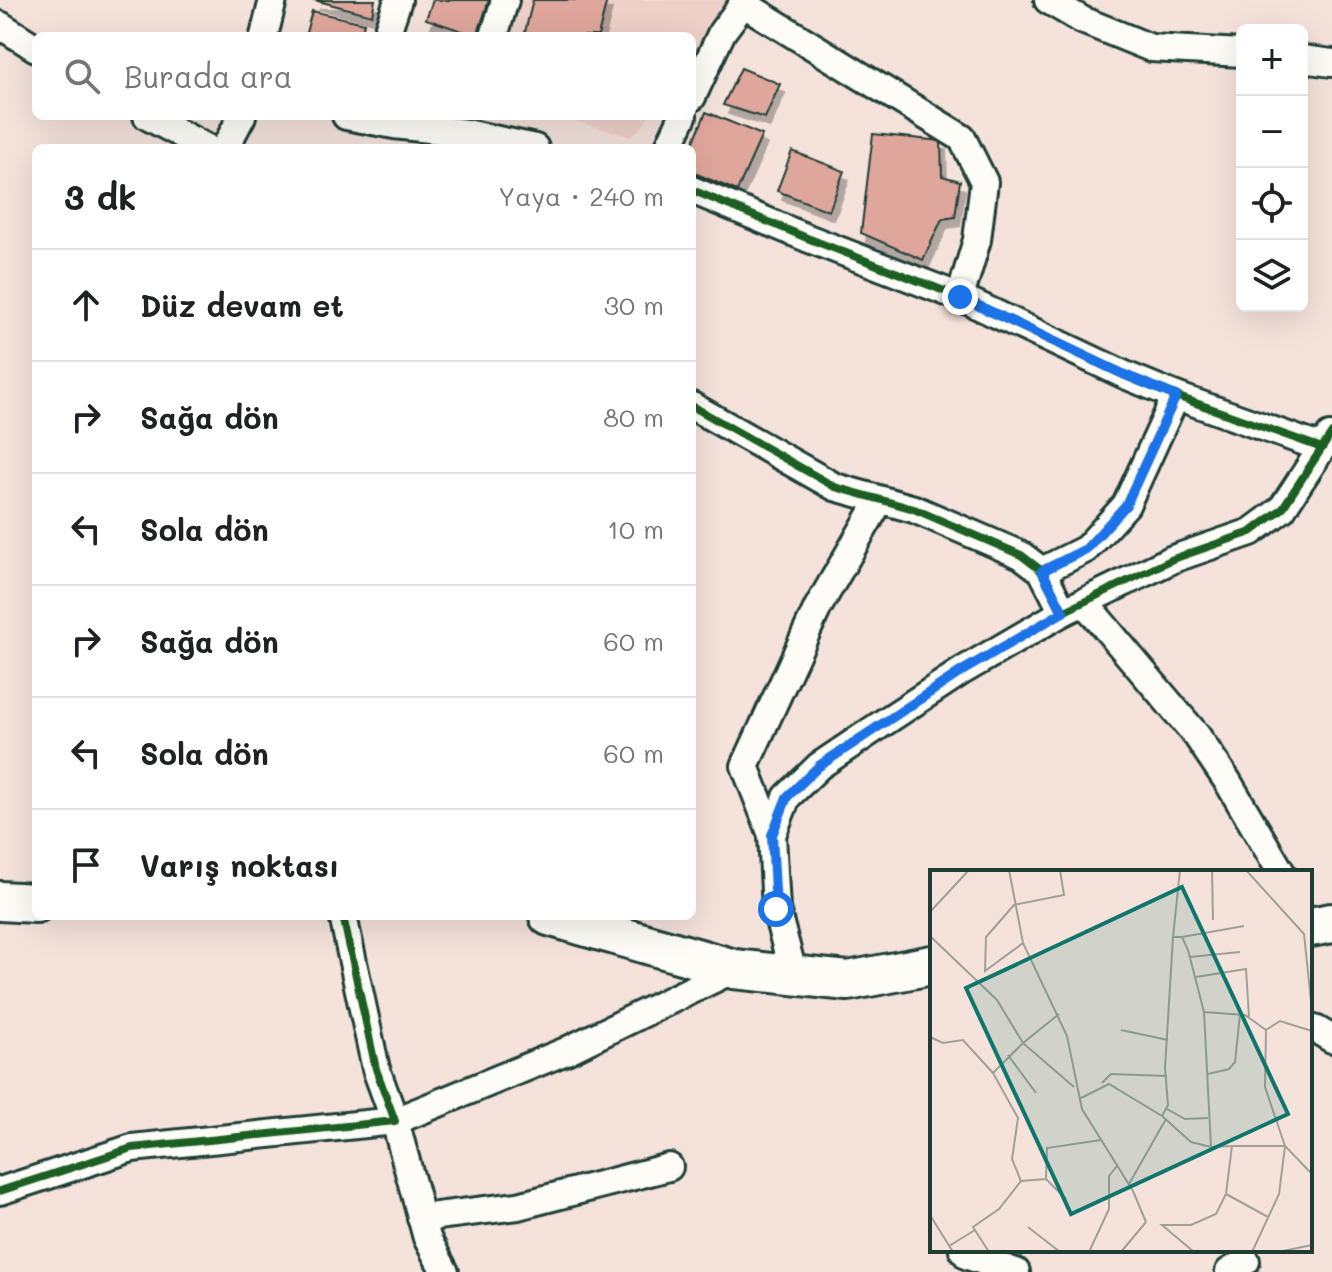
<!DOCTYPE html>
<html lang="tr">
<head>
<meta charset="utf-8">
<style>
  :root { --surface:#fff; --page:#f6f6f6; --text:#202124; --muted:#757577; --line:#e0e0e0 }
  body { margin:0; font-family:Mali,sans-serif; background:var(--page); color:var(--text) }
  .controls { position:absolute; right:24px; top:24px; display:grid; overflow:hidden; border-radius:12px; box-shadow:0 8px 32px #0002 }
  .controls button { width:72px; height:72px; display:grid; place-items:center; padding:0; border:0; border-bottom:2px solid var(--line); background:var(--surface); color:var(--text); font:40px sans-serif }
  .stop { position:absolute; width:24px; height:24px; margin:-18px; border:6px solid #1a73e8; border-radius:50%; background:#fff }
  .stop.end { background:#1a73e8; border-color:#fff; box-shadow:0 2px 8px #0008 }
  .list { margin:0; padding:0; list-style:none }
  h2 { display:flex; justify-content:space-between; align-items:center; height:104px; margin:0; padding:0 32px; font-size:34px }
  h2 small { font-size:26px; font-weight:400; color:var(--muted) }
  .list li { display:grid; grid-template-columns:52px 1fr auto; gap:24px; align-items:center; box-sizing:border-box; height:112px; padding:0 32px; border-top:2px solid var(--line) }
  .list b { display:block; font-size:30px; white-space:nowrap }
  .list em { font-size:26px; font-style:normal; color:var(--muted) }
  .icon { flex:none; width:44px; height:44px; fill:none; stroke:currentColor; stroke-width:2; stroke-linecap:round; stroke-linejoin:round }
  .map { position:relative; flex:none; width:1332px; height:1272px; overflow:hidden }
  .search { position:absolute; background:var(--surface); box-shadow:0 8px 32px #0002; left:32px; top:32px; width:664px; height:88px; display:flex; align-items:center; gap:20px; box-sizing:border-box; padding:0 28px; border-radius:12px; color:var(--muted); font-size:30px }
  .panel { position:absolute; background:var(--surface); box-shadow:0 8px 32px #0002; left:32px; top:144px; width:664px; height:776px; border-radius:12px }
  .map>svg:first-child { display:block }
  .built { fill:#eed0c8 }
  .building { fill:#dfa69b; stroke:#1f3d34; stroke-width:2; filter:url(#shadow) }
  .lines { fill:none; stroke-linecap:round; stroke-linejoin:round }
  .street-casing { stroke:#1f3d34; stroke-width:32 }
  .secondary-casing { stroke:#1f3d34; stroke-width:44 }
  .street { stroke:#fdfcf7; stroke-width:26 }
  .secondary { stroke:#fdfcf7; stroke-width:38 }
  .cycleway-casing { stroke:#fdfcf7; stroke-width:13 }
  .cycleway { stroke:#1b5e20; stroke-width:8 }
  .route { stroke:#1a73e8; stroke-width:10 }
  .inset-road { fill:none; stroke:#9fa098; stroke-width:2 }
  .view { fill:#0f766e; fill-opacity:0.15; stroke:#0f766e; stroke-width:4 }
  .inset-edge { fill:none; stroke:#1f3d34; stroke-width:4 }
</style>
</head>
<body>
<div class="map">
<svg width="1332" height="1272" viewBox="0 0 1332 1272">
  <defs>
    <filter id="shadow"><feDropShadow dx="5" dy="9" stdDeviation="0" flood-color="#0004"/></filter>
  </defs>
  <rect width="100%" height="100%" fill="#f4e2db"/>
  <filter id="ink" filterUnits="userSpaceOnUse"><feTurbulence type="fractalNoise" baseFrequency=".0125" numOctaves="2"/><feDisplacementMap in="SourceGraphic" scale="16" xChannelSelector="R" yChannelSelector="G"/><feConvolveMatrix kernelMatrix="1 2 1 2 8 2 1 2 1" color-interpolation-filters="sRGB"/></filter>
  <g filter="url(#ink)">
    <g class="built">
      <path d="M 513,0 L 726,0 L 692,60 L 692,36 L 505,36 Z"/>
      <path d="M 558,116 L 648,116 L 645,123 L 631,137 Z"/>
    </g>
    <g class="building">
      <path d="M 314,0 L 375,0 L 372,15 Z"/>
      <path d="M 433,0 L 489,0 L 477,36 L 426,19 Z"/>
      <path d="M 533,0 L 607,0 L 598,36 L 524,36 Z"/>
      <path d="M 312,11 L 364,23 L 361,36 L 305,36 Z"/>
      <path d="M 741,68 L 780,84 L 765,118 L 723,105 Z"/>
      <path d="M 706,112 L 762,135 L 737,191 L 692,172 L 691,148 Z"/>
      <path d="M 873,134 L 941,141 L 942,176 L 960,181 L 955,217 L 942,219 L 923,260 L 861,233 Z"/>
      <path d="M 792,151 L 844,171 L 829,211 L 777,191 Z"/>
    </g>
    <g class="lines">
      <g class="street-casing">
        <g id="street">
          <path d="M 1048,0 L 1082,20 L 1151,48 L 1242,53"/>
          <path d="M 744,4 L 962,138 L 984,182 L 977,240 L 960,297"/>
          <path d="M 0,25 L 36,48"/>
          <path d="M 264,36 L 273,0"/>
          <path d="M 386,36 L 398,0"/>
          <path d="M 494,36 L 505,0"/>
          <path d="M 1302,59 L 1332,63"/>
          <path d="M 692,97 L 722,32 L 746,0"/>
          <path d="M 147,116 L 207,148"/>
          <path d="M 346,116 L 394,125 L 466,133 L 535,148"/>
          <path d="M 225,148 L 242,116"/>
          <path d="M 668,148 L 683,116"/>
          <path d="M 692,190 L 807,238 L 960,297 L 1125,375 L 1176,396 L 1322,448 L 1330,436"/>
          <path d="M 692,406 L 835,487 L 914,509 L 1021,555 L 1042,571 L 1063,612 L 1173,559 L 1251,532 L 1282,509 L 1322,448"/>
          <path d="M 1042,571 L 1086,549 L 1126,505 L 1176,396"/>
          <path d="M 1084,602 L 1197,736 L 1228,782 L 1281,872"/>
          <path d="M 772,835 L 745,766 L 818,607 L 880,500"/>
          <path d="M 794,976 L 776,909 L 772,835 L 787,797 L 819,766 L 883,723 L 962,671 L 1063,612"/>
          <path d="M 1310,1028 L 1317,1030 L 1332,1039"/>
          <path d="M 0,1191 L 132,1148 L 395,1121 L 376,1069 L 343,916"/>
          <path d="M 421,1218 L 518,1206 L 669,1167"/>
          <path d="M 963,1250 L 968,1256 L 1016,1272"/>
          <path d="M 445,1272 L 427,1238 L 395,1121 L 566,1051 L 734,969"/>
          <path d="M 1229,1272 L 1246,1261"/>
        </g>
      </g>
      <g class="secondary-casing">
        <g id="secondary">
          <path d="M 0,901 L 36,903"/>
          <path d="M 549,916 L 734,969 L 848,981 L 932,965"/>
          <path d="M 1310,927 L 1332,923"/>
        </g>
      </g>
      <use href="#street" class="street"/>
      <use href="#secondary" class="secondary"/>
      <g class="cycleway-casing">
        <g id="cycleway">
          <path d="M 692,190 L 807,238 L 960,297 L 1125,375 L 1176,396 L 1322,448 L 1332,433"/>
          <path d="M 692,406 L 835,487 L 914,509 L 1021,555 L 1042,571 L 1063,612 L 1173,559 L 1251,532 L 1282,509 L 1322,448"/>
          <path d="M 0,1191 L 132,1148 L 395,1121 L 376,1069 L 343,916"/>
        </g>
      </g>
      <use href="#cycleway" class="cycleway"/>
    </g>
  </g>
  <g class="lines" filter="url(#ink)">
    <path class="route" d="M 776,909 L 772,835 L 787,797 L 819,766 L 962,671 L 1063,612 L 1042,571 L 1086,549 L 1126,505 L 1176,396 L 1125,375 L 960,297"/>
  </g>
  <g transform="translate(930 870)">
    <rect width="382" height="382" fill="#f4e2db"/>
    <path class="inset-road" d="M 79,0 L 93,73 L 137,166 L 152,239 L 203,321 L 216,352M 250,0 L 243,67 L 252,67 L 258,80 L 274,142 L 315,145 L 336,160 L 335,217 L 355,276 L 382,304M 282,0 L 283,50M 316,0 L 374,64 L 382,141M 0,42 L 39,0M 0,66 L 67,130 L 93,173 L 129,144M 243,67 L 235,198 L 238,235 L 232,246 L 261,272 L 281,277M 252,67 L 314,56M 93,73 L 55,101 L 56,67 L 84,35 L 134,25 L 130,0M 260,87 L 310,82M 266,107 L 316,99 L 319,147M 274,142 L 281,277 L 302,276M 191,160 L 238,170M 336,160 L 350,151 L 382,161M 0,167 L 13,173 L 33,170 L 63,203M 78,185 L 106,223M 278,204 L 299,199 L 305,192 L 310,144M 172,213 L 181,204 L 237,206M 149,229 L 179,214 L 232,246M 237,239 L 255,249 L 278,248M 91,311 L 116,309M 199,314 L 236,249M 296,324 L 338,347M 136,329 L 116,309 L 117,278 L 171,270M 0,345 L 23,382M 98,357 L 130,382M 19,376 L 45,360M 59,382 L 43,357 L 69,339 L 91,311 L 82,289 L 88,248 L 63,203 L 93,173 L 144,217M 159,382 L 179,339 L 179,306 L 187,296M 191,382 L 216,352M 264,382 L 232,355 L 261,355 L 286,344 L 296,324 L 302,276 L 355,276 L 349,324 L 322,382M 348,382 L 382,375"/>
    <path class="view" d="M 252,17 L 358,244 L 141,344 L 36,118 Z"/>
    <rect width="382" height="382" class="inset-edge"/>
  </g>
</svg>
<div class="controls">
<button>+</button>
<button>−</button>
<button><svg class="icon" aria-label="locate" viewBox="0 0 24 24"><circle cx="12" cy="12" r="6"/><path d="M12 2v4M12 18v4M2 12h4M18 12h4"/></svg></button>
<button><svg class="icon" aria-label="layers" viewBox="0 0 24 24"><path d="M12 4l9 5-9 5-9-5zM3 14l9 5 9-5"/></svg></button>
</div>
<div class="stop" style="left:776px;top:909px"></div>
<div class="stop end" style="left:960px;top:297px"></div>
<div class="search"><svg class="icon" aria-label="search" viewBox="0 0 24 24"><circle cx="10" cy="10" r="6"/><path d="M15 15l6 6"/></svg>Burada ara</div>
<section class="panel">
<h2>3 dk<small>Yaya · 240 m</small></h2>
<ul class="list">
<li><svg class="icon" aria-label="ahead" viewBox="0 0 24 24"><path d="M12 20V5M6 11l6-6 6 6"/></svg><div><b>Düz devam et</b></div><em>30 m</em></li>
<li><svg class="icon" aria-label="right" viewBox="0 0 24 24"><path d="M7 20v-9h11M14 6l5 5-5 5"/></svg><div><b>Sağa dön</b></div><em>80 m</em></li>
<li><svg class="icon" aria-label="left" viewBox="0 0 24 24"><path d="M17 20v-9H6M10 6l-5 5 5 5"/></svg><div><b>Sola dön</b></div><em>10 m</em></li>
<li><svg class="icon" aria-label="right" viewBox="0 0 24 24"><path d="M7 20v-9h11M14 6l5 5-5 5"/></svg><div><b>Sağa dön</b></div><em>60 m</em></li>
<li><svg class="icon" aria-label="left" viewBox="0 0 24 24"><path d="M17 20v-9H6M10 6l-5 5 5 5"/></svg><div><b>Sola dön</b></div><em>60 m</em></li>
<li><svg class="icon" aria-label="arrive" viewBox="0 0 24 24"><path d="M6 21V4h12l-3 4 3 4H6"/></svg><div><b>Varış noktası</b></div></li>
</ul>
</section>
</div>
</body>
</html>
